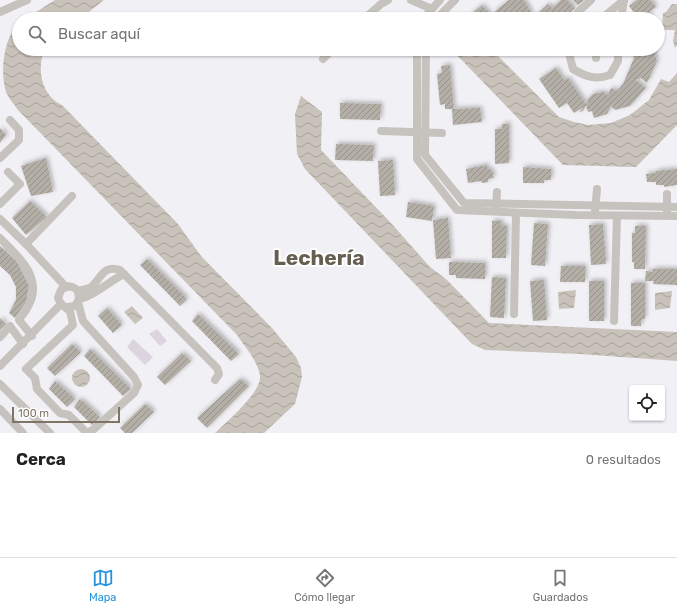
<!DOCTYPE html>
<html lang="es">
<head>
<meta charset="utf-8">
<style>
  :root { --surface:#fff; --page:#f6f6f6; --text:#222; --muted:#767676; --line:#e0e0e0; --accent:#2693dd }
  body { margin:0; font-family:Rubik,sans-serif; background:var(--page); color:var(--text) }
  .controls { position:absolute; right:12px; bottom:12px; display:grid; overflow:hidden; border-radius:4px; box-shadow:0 1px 3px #0004 }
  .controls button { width:36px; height:36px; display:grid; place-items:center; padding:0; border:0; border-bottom:1px solid var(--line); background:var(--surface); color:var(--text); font:20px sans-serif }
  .scale { position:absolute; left:12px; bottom:10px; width:108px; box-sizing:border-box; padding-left:4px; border:2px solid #807564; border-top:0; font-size:11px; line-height:14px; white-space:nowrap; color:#807564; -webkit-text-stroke:3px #fff; paint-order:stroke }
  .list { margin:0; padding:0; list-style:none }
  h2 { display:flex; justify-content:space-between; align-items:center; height:52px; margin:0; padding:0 16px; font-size:17px }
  h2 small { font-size:13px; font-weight:400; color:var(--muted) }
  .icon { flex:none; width:22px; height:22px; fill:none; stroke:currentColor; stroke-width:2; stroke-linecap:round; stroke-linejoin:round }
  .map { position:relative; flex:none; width:677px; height:433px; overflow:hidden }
  .search { position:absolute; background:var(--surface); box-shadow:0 1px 3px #0004; left:12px; right:12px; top:12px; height:44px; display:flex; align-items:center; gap:10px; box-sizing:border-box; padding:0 14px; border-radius:22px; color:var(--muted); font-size:15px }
  .sheet { height:124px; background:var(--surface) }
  nav { display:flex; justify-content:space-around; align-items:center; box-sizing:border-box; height:56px; border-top:1px solid var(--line); background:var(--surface); font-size:11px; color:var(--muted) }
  nav a { display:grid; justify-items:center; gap:2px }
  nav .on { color:var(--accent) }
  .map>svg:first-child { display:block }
  .pitch { fill:#dcd4de }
  .water { fill:url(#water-waves) }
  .building { fill:url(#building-hatch); filter:url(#shadow) }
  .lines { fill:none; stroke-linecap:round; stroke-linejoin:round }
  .minor { stroke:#c6c3bf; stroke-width:8 }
  .labels { text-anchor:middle; stroke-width:4; stroke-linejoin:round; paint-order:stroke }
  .town-label { font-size:21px; font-weight:bold; fill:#665e51; stroke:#fff }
</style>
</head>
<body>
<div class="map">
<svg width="677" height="433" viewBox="0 0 677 433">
  <defs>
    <pattern id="water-waves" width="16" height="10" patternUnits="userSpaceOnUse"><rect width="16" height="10" fill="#c9c2bb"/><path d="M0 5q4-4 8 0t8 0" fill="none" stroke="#a8a29c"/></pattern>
    <pattern id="building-hatch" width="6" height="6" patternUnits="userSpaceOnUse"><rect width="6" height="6" fill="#b3aea6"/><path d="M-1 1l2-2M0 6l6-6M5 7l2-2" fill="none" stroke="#97928b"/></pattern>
    <filter id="shadow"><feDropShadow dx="2" dy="-2" stdDeviation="2" flood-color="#0004"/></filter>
  </defs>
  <rect width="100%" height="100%" fill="#f1f0f4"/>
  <g class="pitch">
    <path d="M 157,329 L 167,341 L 160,346 L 149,334 Z"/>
    <path d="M 133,339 L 153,357 L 145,365 L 127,347 Z"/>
  </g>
  <g class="water">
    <path d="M 55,0 L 104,0 L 80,19 L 25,19 Z"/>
    <path d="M 672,4 L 677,4 L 677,45 L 675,48 L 673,41 L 675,30 L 662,30 L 663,13 L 666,12 Z"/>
    <path d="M 19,23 L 19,49 L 45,49 C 36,67 41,96 62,105 L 178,224 L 201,256 L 272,328 L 296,357 L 301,368 L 302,377 L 295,404 L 264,433 L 215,433 C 226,422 263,391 260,375 C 257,360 245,347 237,335 L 18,110 C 14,104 9,99 6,92 C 0,72 3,39 19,23 Z"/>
    <path d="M 451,49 L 491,49 L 559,117 L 574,122 L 588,125 L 611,123 L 630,115 L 649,100 L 661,79 L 669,82 L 677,73 L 677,125 L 636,167 L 563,165 Z"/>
    <path d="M 301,96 L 322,112 L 321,150 L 391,223 L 430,267 L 447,280 L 489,323 L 677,332 L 677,361 L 580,354 L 485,350 L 472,344 L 305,169 L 297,154 L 295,114 Z"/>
    <path d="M 576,290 L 574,308 L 559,309 L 558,292 Z"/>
    <path d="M 672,291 L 670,308 L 655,310 L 655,293 Z"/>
    <path d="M 132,306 L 143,318 L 135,324 L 124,312 Z"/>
    <circle cx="81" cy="378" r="9"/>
  </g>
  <g class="building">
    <path d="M 509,0 L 524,0 L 532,14 L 526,19 L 519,19 L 515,14 L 509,19 L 501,19 L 494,12 Z"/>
    <path d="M 561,0 L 567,0 L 575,8 L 563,19 L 557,17 L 555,19 L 532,19 L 548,4 L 552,8 Z"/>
    <path d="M 573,0 L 584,0 L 578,5 Z"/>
    <path d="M 637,0 L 650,0 L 656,7 L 648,13 L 653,19 L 636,19 L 633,15 L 635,14 L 629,6 Z"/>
    <path d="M 482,5 L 494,19 L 473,19 L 470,15 Z"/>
    <path d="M 632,49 L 653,49 L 657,61 L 647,83 L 641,78 L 635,80 L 646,88 L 630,106 L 615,110 L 611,106 L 607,114 L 594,118 L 592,111 L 588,112 L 586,105 L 583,111 L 579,112 L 584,107 L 574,113 L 567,103 L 559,108 L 539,79 L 556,68 L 564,80 L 568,78 L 586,104 L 588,102 L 587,98 L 588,99 L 593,94 L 603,92 L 608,95 L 611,88 L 617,91 L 623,84 L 634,58 Z"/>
    <path d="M 450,65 L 454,109 L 480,108 L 482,122 L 453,125 L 452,109 L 445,109 L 445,104 L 440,105 L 437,74 L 442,73 L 441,66 Z"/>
    <path d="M 340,103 L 381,104 L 380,120 L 340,119 Z"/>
    <path d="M 502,124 L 509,124 L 509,163 L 495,164 L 495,129 L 502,129 Z"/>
    <path d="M 0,128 L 6,135 L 0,143 Z"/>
    <path d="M 336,144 L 374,145 L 373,161 L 335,160 Z"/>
    <path d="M 46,158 L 53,192 L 31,196 L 21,166 Z"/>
    <path d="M 393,160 L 395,195 L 380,196 L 378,161 Z"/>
    <path d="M 487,165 L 488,170 L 492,170 L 494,178 L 488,179 L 488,182 L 482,183 L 481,181 L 468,183 L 466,169 Z"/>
    <path d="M 523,167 L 551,169 L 551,180 L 544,180 L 544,183 L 523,183 Z"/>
    <path d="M 677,169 L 677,185 L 664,187 L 664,185 L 656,185 L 656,182 L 647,182 L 646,174 L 656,173 L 656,171 Z"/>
    <path d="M 30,201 L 47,217 L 26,235 L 12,218 Z"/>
    <path d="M 408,202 L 434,206 L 432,221 L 406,217 Z"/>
    <path d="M 448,218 L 451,258 L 436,259 L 433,220 Z"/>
    <path d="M 492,221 L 502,221 L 501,226 L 507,226 L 506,258 L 492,258 Z"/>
    <path d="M 534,223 L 548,224 L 545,266 L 531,265 Z"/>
    <path d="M 603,224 L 606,264 L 591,265 L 589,225 Z"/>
    <path d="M 635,226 L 646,226 L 645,269 L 634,269 L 634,262 L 632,262 L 632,233 L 635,233 Z"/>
    <path d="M 0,246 L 17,262 L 29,286 L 26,302 L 15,318 L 9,313 L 16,300 L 16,287 L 10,275 L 0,266 Z"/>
    <path d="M 147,259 L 187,299 L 180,306 L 140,265 Z"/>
    <path d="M 449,262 L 485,263 L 485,279 L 456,278 L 456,275 L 449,275 Z"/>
    <path d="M 561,266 L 585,266 L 585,282 L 560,282 Z"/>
    <path d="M 653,269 L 677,269 L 677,285 L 653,284 L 654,281 L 645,281 L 646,271 L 653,272 Z"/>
    <path d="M 492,277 L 506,278 L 504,318 L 490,317 Z"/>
    <path d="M 544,280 L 547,320 L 533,321 L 530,281 Z"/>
    <rect x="589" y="281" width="15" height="40"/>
    <path d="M 631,283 L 645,283 L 645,319 L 641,319 L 641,326 L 631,326 Z"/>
    <path d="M 107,308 L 122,325 L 113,333 L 98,316 Z"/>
    <path d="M 198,314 L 239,354 L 231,361 L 192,321 Z"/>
    <path d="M 0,318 L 6,324 L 0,330 Z"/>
    <path d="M 72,344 L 81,352 L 55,376 L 47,368 Z"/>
    <path d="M 90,349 L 131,389 L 123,396 L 84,356 Z"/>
    <path d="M 182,353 L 191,361 L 165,385 L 157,377 Z"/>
    <path d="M 240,379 L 249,386 L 207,428 L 197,418 Z"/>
    <path d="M 55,381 L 75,399 L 67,407 L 49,389 Z"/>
    <path d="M 80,399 L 100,417 L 92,425 L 74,407 Z"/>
    <path d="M 145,404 L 154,412 L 132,433 L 125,433 L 120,428 Z"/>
  </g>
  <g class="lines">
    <g class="minor">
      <path d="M 411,0 L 432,9"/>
      <path d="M 0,12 L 27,0"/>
      <path d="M 578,12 L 591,0"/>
      <path d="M 364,19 L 381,4 L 388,0"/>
      <path d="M 423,19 L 440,0"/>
      <path d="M 436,19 L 455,0"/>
      <path d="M 601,19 L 624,0"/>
      <path d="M 621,19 L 624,0"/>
      <path d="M 417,49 L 417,159 L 457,210 L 576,215 L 677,216"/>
      <path d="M 426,49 L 425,155 L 464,203 L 677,207"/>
      <path d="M 573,49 L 569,53 L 573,69 C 586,77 596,80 610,75 L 618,61 L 618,49"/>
      <path d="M 596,58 L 596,49"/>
      <path d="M 323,59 L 333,49"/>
      <path d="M 381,131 L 442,133"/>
      <path d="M 0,158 L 19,140 L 19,130 L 10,120"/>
      <path d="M 0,204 L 20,184 L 8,172"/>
      <path d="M 496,209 L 497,192"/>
      <path d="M 667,211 L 667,194"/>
      <path d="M 595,212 L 597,189"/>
      <path d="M 0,219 L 26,244"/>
      <path d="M 0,238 C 20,259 46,279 26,310 C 24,314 21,316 19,320 L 32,336"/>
      <path d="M 66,287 L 26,244 L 72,196"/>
      <path d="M 78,291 C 82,290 87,289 91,287 C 101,279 103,264 120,270 L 217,368 L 219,374 L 215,380"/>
      <path d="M 79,299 C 91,298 111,280 124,274"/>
      <path d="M 67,307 L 75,306 L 79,299 L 78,291 C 73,285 67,285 61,290 L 58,298 L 61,304 L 70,311 L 73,325 L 26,369 L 35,378 L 37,389 L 60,413 L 69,415 L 87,433 L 94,429 L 134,393 L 138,385 L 134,377 L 83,321 L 78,302"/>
      <path d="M 514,314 L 516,213"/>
      <path d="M 614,321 L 617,216"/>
      <path d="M 0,337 L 10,326 L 23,344"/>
      <path d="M 0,366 L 61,304"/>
      <path d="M 0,384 L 50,433"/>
      <path d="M 0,409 L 23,433"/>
    </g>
  </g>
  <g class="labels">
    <g class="town-label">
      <text x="319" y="265">Lechería</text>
    </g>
  </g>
</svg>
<div class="controls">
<button><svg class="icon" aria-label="locate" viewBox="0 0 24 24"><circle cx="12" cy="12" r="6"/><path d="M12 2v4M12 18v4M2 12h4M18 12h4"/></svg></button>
</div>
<div class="scale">100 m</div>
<div class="search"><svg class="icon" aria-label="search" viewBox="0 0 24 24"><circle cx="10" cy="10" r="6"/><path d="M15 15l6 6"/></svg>Buscar aquí</div>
</div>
<section class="sheet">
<h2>Cerca<small>0 resultados</small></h2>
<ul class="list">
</ul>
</section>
<nav>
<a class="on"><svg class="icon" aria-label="map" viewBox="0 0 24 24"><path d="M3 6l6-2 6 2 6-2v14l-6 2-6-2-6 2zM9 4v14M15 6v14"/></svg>Mapa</a>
<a><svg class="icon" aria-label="directions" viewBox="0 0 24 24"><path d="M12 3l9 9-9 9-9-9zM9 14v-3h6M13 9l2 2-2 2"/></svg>Cómo llegar</a>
<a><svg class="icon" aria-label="saved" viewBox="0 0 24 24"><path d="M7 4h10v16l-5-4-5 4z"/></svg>Guardados</a>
</nav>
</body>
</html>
